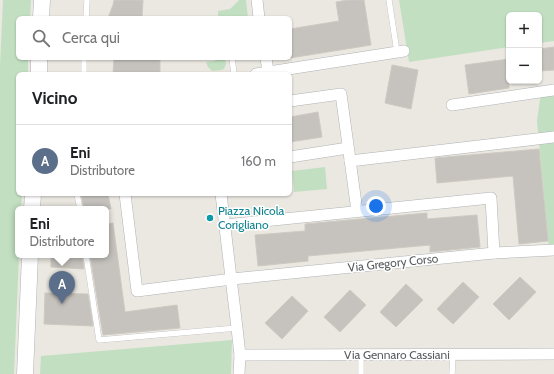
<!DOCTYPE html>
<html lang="it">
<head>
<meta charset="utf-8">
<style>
  :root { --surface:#fff; --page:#f6f6f6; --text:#202124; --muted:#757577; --line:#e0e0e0; --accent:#d24340 }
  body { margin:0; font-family:Cabin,sans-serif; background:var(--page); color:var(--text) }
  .controls { position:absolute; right:12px; top:12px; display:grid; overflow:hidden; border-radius:6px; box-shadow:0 1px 3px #0004 }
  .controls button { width:36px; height:36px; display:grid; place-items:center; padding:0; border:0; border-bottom:1px solid var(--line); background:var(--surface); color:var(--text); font:20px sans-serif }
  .you { position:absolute; left:376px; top:206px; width:14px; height:14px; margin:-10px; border:3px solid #fff; border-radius:50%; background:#1a73e8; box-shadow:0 0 0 6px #1a73e833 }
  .badge { display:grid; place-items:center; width:26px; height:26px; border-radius:50%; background:var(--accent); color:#fff; font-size:13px; font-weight:700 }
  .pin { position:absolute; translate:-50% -33px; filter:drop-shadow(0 1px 2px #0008) }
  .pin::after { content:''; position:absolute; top:21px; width:14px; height:12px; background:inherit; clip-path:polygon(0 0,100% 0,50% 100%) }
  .popup { position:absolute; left:15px; top:206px; width:94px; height:52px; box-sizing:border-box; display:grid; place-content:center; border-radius:6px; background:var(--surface); filter:drop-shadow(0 1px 3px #0005); font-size:13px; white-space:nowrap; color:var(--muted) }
  .popup b { font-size:15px; color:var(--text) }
  .popup::after { content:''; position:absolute; left:50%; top:100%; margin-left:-8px; border:8px solid transparent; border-top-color:var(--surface) }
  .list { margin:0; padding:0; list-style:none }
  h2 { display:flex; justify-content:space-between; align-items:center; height:52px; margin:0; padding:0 16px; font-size:17px }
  h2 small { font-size:13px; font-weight:400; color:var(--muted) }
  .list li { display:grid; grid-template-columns:26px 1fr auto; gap:12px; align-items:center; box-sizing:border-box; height:72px; padding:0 16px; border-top:1px solid var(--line) }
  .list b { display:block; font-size:15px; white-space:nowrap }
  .list p { margin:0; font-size:13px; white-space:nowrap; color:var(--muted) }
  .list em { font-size:13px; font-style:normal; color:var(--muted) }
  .icon { flex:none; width:22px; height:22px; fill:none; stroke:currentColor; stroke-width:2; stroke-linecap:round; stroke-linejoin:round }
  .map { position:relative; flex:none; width:554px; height:374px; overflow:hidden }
  .search { position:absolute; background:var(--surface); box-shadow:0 1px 3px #0004; left:16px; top:16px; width:276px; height:44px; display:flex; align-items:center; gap:10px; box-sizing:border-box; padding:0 14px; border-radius:6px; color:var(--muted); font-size:15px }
  .panel { position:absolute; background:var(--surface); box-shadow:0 1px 3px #0004; left:16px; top:72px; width:276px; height:124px; border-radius:6px }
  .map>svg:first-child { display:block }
  .green { fill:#c2e0c1 }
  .building { fill:#c6c3be; stroke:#cec9c1 }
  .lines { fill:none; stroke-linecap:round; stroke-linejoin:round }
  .lane-casing { stroke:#afb2b5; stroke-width:6 }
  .street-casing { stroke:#afb2b5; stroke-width:12 }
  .secondary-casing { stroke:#b1b4b7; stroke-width:17 }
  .lane { stroke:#fff; stroke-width:5.5 }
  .street { stroke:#fff; stroke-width:11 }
  .secondary { stroke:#fff; stroke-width:16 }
  .culture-dot { fill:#0f9aa8; stroke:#fff; stroke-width:1.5 }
  .labels { text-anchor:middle; stroke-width:3; stroke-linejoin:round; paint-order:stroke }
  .culture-label { font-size:12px; fill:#0d838f; stroke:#fff; text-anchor:start }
  .street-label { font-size:12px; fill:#5a5d60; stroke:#fff }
</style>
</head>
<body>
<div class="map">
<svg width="554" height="374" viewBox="0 0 554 374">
  <rect width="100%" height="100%" fill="#ebe8e1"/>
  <g class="green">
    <path d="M 3,0 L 31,0 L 30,18 L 18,18 L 18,58 L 28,58 L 28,74 L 18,74 L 18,194 L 22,194 L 21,209 L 18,209 L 18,255 L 19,255 L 14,374 L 0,374 L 0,66 Z"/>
    <path d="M 239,0 L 246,0 L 248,18 L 218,18 L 218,11 L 230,9 Z"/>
    <path d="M 399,0 L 554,0 L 554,41 L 539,43 L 539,15 L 509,15 L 509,47 L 409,62 Z"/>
    <path d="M 216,58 L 225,58 L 226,64 L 224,69 L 221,70 L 212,71 L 208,67 L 206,62 L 215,61 Z"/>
    <path d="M 554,90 L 554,250 L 549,250 L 537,121 L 541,92 Z"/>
    <path d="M 325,167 L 327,189 L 294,192 L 292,171 Z"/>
    <path d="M 232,340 L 231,374 L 40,374 L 41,356 Z"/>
  </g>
  <g class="building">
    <path d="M 114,0 L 143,0 L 142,18 L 108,18 L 113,5 Z"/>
    <path d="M 348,0 L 364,0 L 371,45 L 290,58 L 290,29 L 339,21 L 336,2 Z"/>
    <path d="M 554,47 L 554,70 L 539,71 L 539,49 Z"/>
    <path d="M 114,58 L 160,58 L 160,74 L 113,74 Z"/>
    <path d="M 509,59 L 509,88 L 469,94 L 465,65 Z"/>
    <path d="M 392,65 L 418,70 L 411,109 L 385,103 Z"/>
    <path d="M 318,112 L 322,137 L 290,142 L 290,117 Z"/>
    <path d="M 539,149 L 548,241 L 519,244 L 513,176 L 437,183 L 435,158 Z"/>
    <path d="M 81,194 L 108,194 L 111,209 L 84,209 Z"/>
    <path d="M 427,213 L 427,219 L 477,215 L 480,247 L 430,252 L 430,245 L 308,256 L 308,261 L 258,266 L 255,235 L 305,231 L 305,224 Z"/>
    <path d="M 113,223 L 125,312 L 177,305 L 180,328 L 103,335 L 90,255 L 106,255 L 106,224 Z"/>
    <path d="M 51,255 L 82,255 L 84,269 L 51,267 Z"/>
    <path d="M 520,277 L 536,292 L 509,320 L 493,304 Z"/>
    <path d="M 463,282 L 479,297 L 453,324 L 437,309 Z"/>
    <path d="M 406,284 L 423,300 L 396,327 L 380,312 Z"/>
    <path d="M 350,290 L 366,305 L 340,332 L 324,317 Z"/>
    <path d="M 45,293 L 88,294 L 93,326 L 44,324 Z"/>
    <path d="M 292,296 L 308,311 L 282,339 L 265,323 Z"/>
  </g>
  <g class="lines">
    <g class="lane-casing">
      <g id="lane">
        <path d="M 389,0 L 397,52"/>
        <path d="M 86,18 L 87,0"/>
        <path d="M 232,58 L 234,74"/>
        <path d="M 84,74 L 84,58"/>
        <path d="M 77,194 L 80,209"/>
        <path d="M 86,255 L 99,340 L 237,328"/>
        <path d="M 361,374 L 361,355"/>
        <path d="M 452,374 L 453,355"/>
      </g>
    </g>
    <g class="street-casing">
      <g id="street">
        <path d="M 257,0 L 259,18"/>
        <path d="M 266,58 L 268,72"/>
        <path d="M 256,74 L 404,51"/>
        <path d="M 290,101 L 341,94 L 357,211"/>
        <path d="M 452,105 L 554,90"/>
        <path d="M 290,157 L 348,148"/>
        <path d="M 350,161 L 554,137"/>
        <path d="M 125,194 L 137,291 L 232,279 L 494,253 L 554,250"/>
        <path d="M 221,194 L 237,328 L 240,355 L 239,374"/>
        <path d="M 225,225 L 491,198 L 494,253"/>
        <path d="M 240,355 L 554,354"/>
      </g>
    </g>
    <g class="secondary-casing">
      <g id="secondary">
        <path d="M 41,18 L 42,0"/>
        <path d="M 39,74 L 39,58"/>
        <path d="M 32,209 L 33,194"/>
        <path d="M 25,374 L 30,255"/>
      </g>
    </g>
    <use href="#lane" class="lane"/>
    <use href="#street" class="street"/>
    <use href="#secondary" class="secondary"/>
  </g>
  <circle class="culture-dot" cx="210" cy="218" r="4"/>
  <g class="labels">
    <g class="culture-label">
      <text x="218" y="215">Piazza Nicola<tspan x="218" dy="14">Corigliano</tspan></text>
    </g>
    <g class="street-label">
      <text transform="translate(393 263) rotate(-6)" y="4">Via Gregory Corso</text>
      <text x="397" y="359">Via Gennaro Cassiani</text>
    </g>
  </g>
</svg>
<div class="controls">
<button>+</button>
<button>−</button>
</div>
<div class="you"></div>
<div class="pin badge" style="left:62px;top:304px;background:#5c6f8a">A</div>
<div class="popup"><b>Eni</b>Distributore</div>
<div class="search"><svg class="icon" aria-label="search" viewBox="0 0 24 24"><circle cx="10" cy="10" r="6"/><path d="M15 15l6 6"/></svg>Cerca qui</div>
<section class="panel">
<h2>Vicino<small></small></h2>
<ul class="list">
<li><span class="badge" style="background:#5c6f8a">A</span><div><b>Eni</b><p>Distributore</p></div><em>160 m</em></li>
</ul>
</section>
</div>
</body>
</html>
